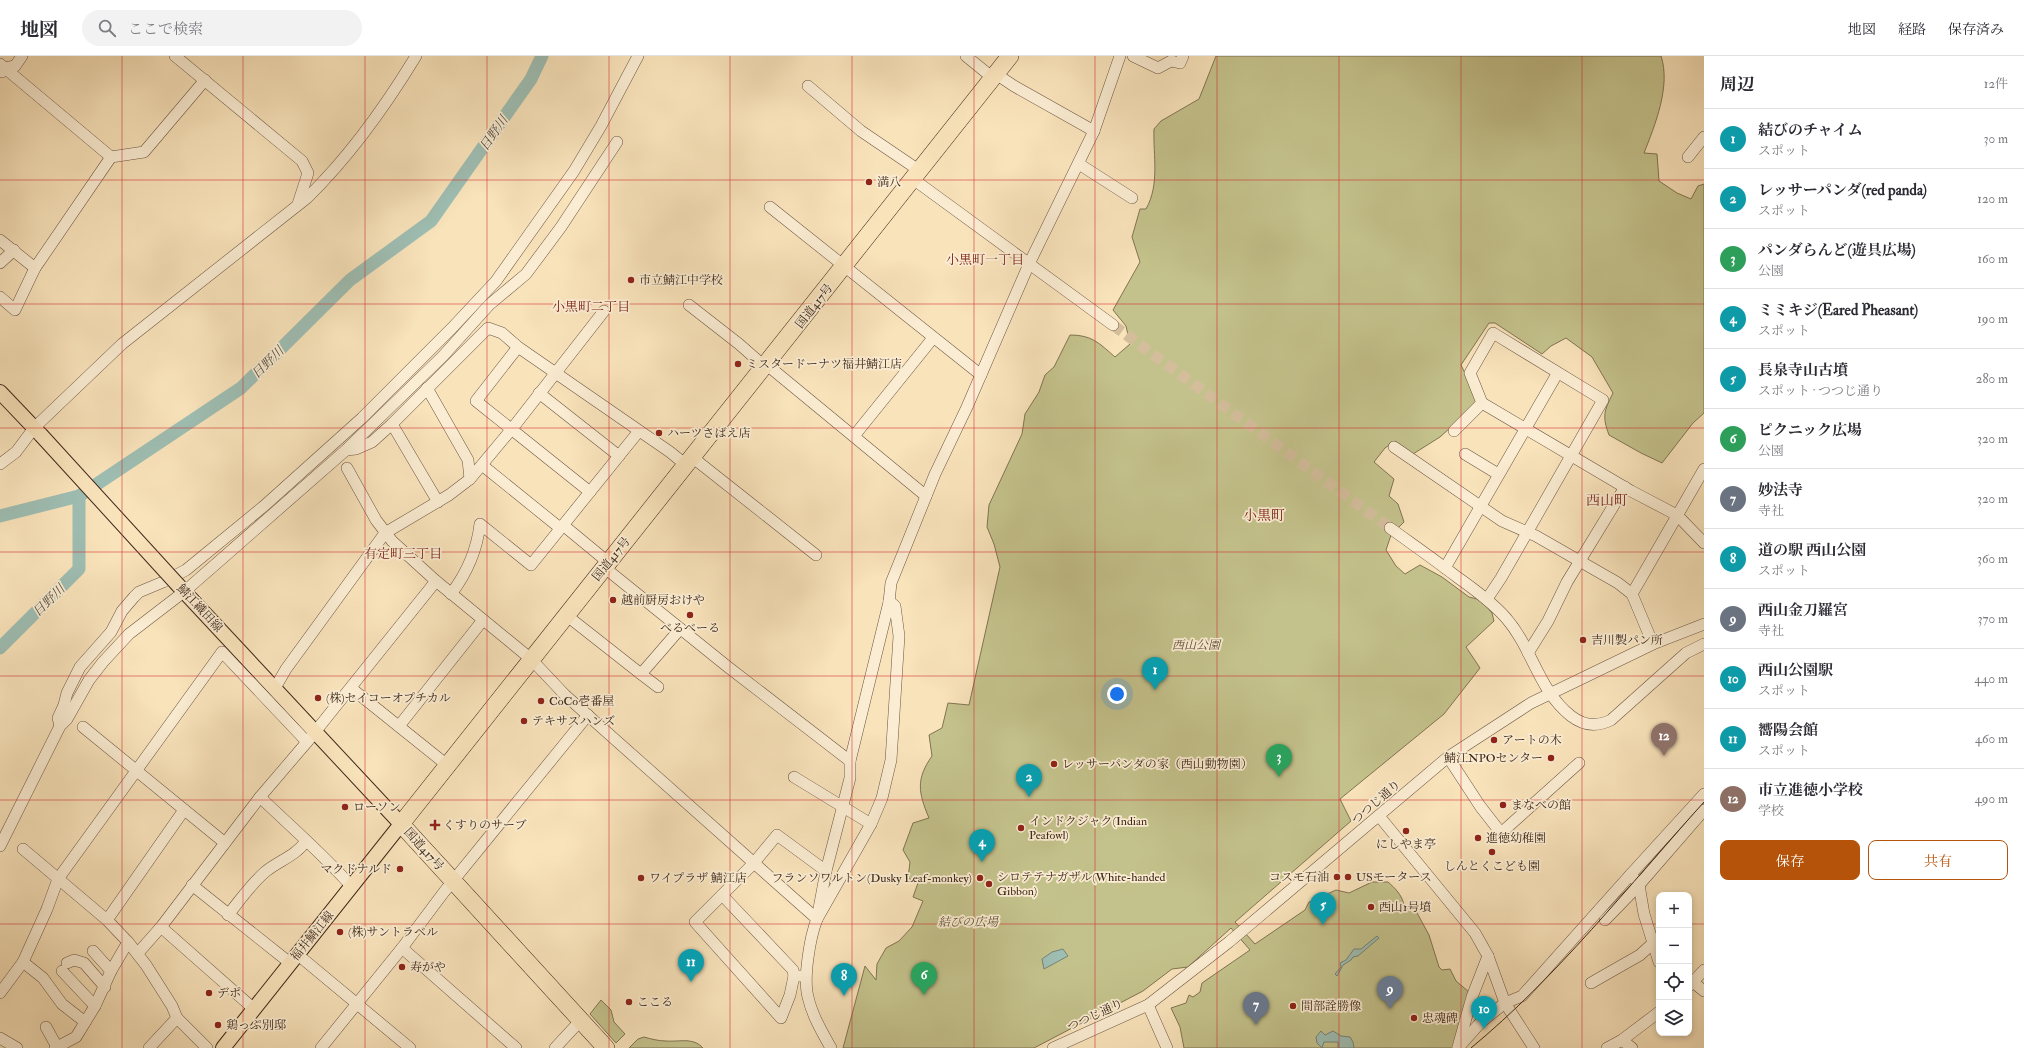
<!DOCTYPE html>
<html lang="ja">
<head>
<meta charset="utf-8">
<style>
  :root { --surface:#fff; --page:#f2f2f3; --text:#2b2b33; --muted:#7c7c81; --line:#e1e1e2; --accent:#b45309 }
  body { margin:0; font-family:"IM FELL Double Pica","Noto Serif JP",serif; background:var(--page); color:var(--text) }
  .controls { position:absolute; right:12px; bottom:12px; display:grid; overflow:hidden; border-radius:8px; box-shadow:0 2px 6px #0003 }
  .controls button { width:36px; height:36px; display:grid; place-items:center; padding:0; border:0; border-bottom:1px solid var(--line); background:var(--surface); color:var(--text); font:20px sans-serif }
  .you { position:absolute; left:1117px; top:638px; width:14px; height:14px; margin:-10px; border:3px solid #fff; border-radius:50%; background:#1a73e8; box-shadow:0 0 0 6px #1a73e833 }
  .badge { display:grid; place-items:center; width:26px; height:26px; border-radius:50%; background:var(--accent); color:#fff; font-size:13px; font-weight:700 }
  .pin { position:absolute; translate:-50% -33px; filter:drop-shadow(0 1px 2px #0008) }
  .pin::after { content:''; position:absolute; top:21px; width:14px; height:12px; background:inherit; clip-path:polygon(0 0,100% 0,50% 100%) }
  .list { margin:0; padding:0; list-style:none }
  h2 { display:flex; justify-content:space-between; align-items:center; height:52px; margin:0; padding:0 16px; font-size:17px }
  h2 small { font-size:13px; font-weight:400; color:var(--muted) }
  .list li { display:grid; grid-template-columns:26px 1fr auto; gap:12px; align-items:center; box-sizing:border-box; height:60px; padding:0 16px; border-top:1px solid var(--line) }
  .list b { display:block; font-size:15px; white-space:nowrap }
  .list p { margin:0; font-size:13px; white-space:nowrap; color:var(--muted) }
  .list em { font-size:13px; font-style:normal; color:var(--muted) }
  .actions { display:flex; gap:8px; padding:12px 16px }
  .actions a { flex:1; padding:9px 0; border:1px solid var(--accent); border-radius:8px; text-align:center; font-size:14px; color:var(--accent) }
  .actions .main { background:var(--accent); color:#fff }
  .icon { flex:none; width:22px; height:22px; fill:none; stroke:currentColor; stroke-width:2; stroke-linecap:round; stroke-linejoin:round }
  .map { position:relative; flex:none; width:1704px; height:992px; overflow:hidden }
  header { display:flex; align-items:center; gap:24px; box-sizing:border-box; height:56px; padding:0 20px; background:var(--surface); border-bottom:1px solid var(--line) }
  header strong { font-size:19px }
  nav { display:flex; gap:22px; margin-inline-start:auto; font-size:14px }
  .search { width:280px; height:36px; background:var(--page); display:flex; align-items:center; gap:10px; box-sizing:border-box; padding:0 14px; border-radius:22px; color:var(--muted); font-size:15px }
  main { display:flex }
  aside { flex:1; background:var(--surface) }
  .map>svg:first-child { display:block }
  .green { fill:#c4c28c; stroke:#807452 }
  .water { fill:#9ebeb3; stroke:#778275 }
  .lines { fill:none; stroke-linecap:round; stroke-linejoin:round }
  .river { stroke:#9ebeb3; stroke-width:13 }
  .minor-tunnel { stroke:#d3bd9b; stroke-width:11; stroke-dasharray:11 5.5; stroke-linecap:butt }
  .minor-casing { stroke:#6c5642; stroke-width:12 }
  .major-casing { stroke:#3d2719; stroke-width:16 }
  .highway-casing { stroke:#3d2719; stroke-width:18 }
  .minor { stroke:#fbedd3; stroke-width:11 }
  .major { stroke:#f9e3bb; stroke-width:14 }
  .highway { stroke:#f9e3bb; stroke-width:17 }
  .tram { stroke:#3d2719; stroke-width:1 }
  .major-bridge-casing { stroke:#3d2719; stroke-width:16; stroke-linecap:butt }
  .major-bridge { stroke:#f9e3bb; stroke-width:14 }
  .grid { fill:none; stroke:#d62828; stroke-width:1; stroke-opacity:0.55 }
  .poi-dot { fill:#8f2418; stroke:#fbedd3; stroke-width:1.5 }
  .labels { text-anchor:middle; stroke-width:3.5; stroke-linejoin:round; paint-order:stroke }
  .poi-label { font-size:12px; fill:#3d2719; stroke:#fbedd3; text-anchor:start }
  .street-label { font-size:12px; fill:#3d2719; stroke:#fbedd3 }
  .park-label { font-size:12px; font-style:italic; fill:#5f4e36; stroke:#fbedd3 }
  .water-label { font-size:13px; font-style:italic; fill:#554d40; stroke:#fbedd3 }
  .neighbourhood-label { font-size:13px; fill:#7a1f14; stroke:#fbedd3 }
  .quarter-label { font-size:14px; fill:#7a1f14; stroke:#fbedd3 }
</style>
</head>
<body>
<header>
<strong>地図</strong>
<div class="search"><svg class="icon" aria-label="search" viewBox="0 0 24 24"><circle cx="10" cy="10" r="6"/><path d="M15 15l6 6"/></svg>ここで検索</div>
<nav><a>地図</a><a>経路</a><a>保存済み</a></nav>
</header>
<main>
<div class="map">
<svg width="1704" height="992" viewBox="0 0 1704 992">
  <rect width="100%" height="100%" fill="#f9e3bb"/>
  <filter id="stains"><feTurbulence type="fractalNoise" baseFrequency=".005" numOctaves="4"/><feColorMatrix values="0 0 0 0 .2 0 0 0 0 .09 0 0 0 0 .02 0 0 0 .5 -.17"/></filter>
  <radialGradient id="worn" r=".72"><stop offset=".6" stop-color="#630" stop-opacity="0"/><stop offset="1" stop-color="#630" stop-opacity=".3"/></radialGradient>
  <g class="green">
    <path d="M 1216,0 L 1661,0 C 1671,30 1655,69 1644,97 L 1657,98 L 1659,125 L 1677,137 L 1691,143 L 1698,130 L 1704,128 L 1704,357 L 1693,367 L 1662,407 L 1641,397 L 1609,379 C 1602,360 1604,355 1613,337 L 1592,301 L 1566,282 L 1551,290 L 1542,298 L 1495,267 L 1489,267 L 1461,309 L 1479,346 L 1440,381 L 1413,398 L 1395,385 L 1385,392 L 1374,406 L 1394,423 L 1389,440 L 1398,448 L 1404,466 L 1391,479 L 1386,494 L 1396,510 L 1405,518 L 1420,509 L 1442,521 L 1469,541 L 1481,544 L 1492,557 L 1494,565 L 1466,591 L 1480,612 L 1444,658 L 1340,743 L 1351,765 L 1235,866 L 1255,888 L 1305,854 L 1309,846 L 1336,834 L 1349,837 L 1372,826 L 1388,826 C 1395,832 1402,839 1404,849 L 1416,855 L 1429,879 L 1439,911 L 1442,914 L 1450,913 L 1456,925 L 1469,936 L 1456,992 L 1184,992 L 1180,971 L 1171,952 L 1186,947 L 1189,939 L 1193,941 L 1200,936 L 1202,927 L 1250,894 L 1231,872 L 1188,911 L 1172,913 L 1143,935 L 1034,992 L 843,992 L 865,910 L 876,924 L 877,908 L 886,892 L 899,885 L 912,871 L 923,845 L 913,841 L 918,827 L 908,822 L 910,806 L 903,794 L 913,767 L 929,762 C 918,736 916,723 932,700 L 929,679 L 942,672 L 948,647 L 969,649 L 1000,511 L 994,488 L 987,471 L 989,449 L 1022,378 L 1025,358 L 1039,336 L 1045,319 L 1054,311 L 1070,279 C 1092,279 1099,287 1115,301 L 1130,288 L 1126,270 L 1113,254 L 1140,206 L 1132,181 L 1140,153 L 1146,153 C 1160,128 1153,100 1154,73 L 1161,65 L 1199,43 Z"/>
    <path d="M 601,944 L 611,954 L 614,966 L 625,978 L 616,987 L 590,958 Z"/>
    <path d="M 644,981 C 651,983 659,985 666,985 C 680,986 693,981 703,992 L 629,992 L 638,983 Z"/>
  </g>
  <g class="water">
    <path d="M 1377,880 L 1379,882 L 1358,900 L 1353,901 L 1351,904 L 1343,909 L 1337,920 L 1335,918 L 1341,911 L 1340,907 L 1346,904 L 1354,893 L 1361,893 Z"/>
    <path d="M 1063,893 L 1068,900 L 1044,913 L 1042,903 L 1052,896 Z"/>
    <path d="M 1321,975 L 1325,979 L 1333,975 L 1341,980 L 1350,981 L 1353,986 L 1354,992 L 1338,992 L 1338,986 L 1324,986 L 1322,992 L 1317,987 L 1316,981 Z"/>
  </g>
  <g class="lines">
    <g class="river">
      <path d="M 0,460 L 79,440 L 241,332 L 350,224 L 431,165 L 531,23 L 542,0"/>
      <path d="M 0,592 L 79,513 L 79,440"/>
    </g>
    <path class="minor-tunnel" d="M 1113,269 L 1390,472"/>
    <g class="minor-casing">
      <g id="minor">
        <path d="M 175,0 L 302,105 L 308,117 L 298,148"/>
        <path d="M 966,0 L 993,22"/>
        <path d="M 1133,0 L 1158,12 L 1171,5 L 1180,7 L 1183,0"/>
        <path d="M 0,8 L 111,101"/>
        <path d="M 2,16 L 5,12 L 15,10 L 22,0"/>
        <path d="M 996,18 L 1014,30 L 1094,75"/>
        <path d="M 808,30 L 861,75 L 920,115"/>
        <path d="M 1688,101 L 1704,81"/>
        <path d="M 1079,108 L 1132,142"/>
        <path d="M 913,123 L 1113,269"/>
        <path d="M 770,151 L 981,319"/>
        <path d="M 0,184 L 35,212"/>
        <path d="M 0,207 L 14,194"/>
        <path d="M 0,241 L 15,254 L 35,212 L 111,101 L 144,96 L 205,24"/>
        <path d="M 689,249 L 739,288 L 765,311 L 772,313 L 926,440"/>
        <path d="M 518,291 L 476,345 L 590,436"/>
        <path d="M 427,332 L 468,404 L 470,423"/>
        <path d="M 539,337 L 619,400"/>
        <path d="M 1482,347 L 1631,435 L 1677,459 L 1704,487"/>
        <path d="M 392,368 L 438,446"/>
        <path d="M 1454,375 L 1482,347 L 1470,317 L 1493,277 L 1603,344 L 1501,522 L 1487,543"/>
        <path d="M 854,380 L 933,282"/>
        <path d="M 1394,391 L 1502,465 L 1536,480 L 1618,527 L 1632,538 L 1653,588"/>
        <path d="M 346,394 L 356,393 L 372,386 L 392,368 L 488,272 L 502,277 L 518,291 L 670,396 L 686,409"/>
        <path d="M 1465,398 L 1498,418"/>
        <path d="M 692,401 L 816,499"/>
        <path d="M 0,408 L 16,396 L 34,372 L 122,288 L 307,142 C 350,100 385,51 416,0"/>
        <path d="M 482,409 L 560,472"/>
        <path d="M 347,412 L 376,464 L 392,485 L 436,525 L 531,603 L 565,639 L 817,863"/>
        <path d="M 563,469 L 609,507"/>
        <path d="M 1390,472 C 1412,488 1435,504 1457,521 C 1474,533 1492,546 1506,562 C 1533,593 1538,634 1571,660 C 1584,670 1597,671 1611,664 L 1686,597 L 1704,588"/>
        <path d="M 605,512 L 728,611 L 850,705"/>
        <path d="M 1445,512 L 1557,318"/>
        <path d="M 451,538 C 467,517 477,494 480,468 L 531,509 L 639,375"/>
        <path d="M 1632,538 L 1704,413"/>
        <path d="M 566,559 L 641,618 L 680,573"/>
        <path d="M 1528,597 L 1548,565 L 1567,526 L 1625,431"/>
        <path d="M 641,618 L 658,631"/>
        <path d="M 275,632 L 286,613 L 385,477 L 449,439 L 470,423 L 515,369 L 604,255"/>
        <path d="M 351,632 L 447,709"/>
        <path d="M 60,670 L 58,662 L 64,649 L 67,637 L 80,611 L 111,576 L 122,555 L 134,541 L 139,536 L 163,526 L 186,514 L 264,450 L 362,362 L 452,272 L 496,225 L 574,115 L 601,70 L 638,0"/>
        <path d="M 399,670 L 483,564"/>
        <path d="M 83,671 L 225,787"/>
        <path d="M 1448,701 L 1480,750 L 1501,777 L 1579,707"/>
        <path d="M 794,721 L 871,768"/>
        <path d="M 260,741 C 291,771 324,799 352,831"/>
        <path d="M 1379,760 L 1475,877 L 1488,900 L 1505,947 L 1481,966 L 1458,992"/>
        <path d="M 0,790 L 60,670 L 67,663 L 89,624 L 103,606 L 129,578 L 185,535 L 346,394 L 443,300 L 489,249 L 526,218 L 561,171 L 617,86"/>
        <path d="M 23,793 L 107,864 L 128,886 L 146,909 L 172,950 L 177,962 L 207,992"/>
        <path d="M 1631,818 L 1704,738"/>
        <path d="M 192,829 L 290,907"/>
        <path d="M 722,839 L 793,914 L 794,920 L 801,920"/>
        <path d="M 228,859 C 240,844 251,828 265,816 C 278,805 296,800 306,785"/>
        <path d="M 817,863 L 826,815 L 850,722 L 850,705 L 889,546 L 891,527 L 935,418 L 967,351 L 1029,208 L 1094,75 L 1120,0"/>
        <path d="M 107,864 L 184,754"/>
        <path d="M 1605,864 L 1639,829 L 1704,754"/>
        <path d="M 161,871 L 254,953"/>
        <path d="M 402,892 L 516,992"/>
        <path d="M 93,895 L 111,915"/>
        <path d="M 138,897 L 161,871 L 260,741 L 307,686 L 436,525"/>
        <path d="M 297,898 L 410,992"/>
        <path d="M 23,906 L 43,922 L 62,948 L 85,966"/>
        <path d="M 67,907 L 74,904 L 84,907 L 105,931"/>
        <path d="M 62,915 L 95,950"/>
        <path d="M 794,920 L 790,939 L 781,962 L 695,866 L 753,808 L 777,779 L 826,815"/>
        <path d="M 1693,926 L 1704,935"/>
        <path d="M 1591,927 L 1640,899 L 1652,888"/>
        <path d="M 1689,930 L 1704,914"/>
        <path d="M 0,937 L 23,906 L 47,853 L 58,823 L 222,596 L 307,686"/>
        <path d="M 1148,949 L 1167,992"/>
        <path d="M 46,971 L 57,991"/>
        <path d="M 0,982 L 17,992"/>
        <path d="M 1622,984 L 1632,992"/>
        <path d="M 1458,991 L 1472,941 L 1488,900"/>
        <path d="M 55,992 L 76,981 L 95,950 L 111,915 L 128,886"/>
        <path d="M 149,992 L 177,962"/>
        <path d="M 321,992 L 402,892 L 444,836 L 588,659"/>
        <path d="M 555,992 L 581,964"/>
        <path d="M 831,992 C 822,976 812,959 808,941 C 803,922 810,881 817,863 L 871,768 L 882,742 L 891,704 L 899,580 L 895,550 L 889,545"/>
        <path d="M 1053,992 L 1148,949 L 1229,886 L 1448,701 L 1531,647 L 1653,588 L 1704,568"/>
        <path d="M 1534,992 L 1505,947 L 1522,940 L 1631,818 L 1639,829 L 1644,858 L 1659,906"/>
        <path d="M 1607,992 L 1622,984 L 1659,956"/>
      </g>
    </g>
    <g class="major-casing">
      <g id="major">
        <path d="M 0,336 L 41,379"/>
        <path d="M 178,529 L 401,768 L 223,992"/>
      </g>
    </g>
    <g class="highway-casing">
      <path id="highway" d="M 606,992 L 401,768 L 1010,0"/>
    </g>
    <use href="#minor" class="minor"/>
    <use href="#major" class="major"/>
    <use href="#highway" class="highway"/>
    <path class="tram" d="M 1471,992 C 1558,920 1628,830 1704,746"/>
    <g class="major-bridge-casing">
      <path id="major-bridge" d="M 41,379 L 178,529"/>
    </g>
    <use href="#major-bridge" class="major-bridge"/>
  </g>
  <path class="grid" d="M 122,0 L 122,992M 243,0 L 243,992M 365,0 L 365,992M 487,0 L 487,992M 609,0 L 609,992M 730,0 L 730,992M 852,0 L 852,992M 974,0 L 974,992M 1095,0 L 1095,992M 1217,0 L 1217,992M 1339,0 L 1339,992M 1461,0 L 1461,992M 1582,0 L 1582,992M 0,124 L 1704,124M 0,248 L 1704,248M 0,372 L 1704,372M 0,496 L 1704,496M 0,620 L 1704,620M 0,744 L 1704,744M 0,868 L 1659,868M 1689,868 L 1704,868"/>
  <g class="poi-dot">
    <circle cx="869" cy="126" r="4"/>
    <circle cx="631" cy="224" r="4"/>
    <circle cx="738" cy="308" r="4"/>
    <circle cx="659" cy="377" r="4"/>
    <circle cx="613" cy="544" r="4"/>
    <circle cx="690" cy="559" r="4"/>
    <circle cx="1583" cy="584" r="4"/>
    <circle cx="318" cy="642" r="4"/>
    <circle cx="541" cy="645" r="4"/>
    <circle cx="524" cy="665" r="4"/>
    <circle cx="1494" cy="684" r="4"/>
    <circle cx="1551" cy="702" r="4"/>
    <circle cx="1054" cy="708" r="4"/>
    <circle cx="1503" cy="749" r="4"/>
    <circle cx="345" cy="751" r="4"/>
    <path d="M433 763h4v4h4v4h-4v4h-4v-4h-4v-4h4z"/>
    <circle cx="1021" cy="772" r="4"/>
    <circle cx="1406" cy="775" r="4"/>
    <circle cx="1478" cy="782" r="4"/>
    <circle cx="1492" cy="796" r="4"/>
    <circle cx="400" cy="813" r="4"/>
    <circle cx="1337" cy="821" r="4"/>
    <circle cx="1348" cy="821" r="4"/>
    <circle cx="641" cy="822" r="4"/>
    <circle cx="980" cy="822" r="4"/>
    <circle cx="989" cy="828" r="4"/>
    <circle cx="1371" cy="851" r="4"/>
    <circle cx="340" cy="876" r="4"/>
    <circle cx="402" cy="911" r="4"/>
    <circle cx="209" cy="937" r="4"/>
    <circle cx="629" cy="946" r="4"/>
    <circle cx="1293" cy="950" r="4"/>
    <circle cx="1414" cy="962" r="4"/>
    <circle cx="218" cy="969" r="4"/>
  </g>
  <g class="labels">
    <g class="poi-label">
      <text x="877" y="130">満八</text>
      <text x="639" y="228">市立鯖江中学校</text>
      <text x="746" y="312">ミスタードーナツ福井鯖江店</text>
      <text x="667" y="381">ハーツさばえ店</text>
      <text x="621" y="548">越前厨房おけや</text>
      <text x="690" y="576" text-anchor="middle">べるべーる</text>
      <text x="1591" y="588">吉川製パン所</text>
      <text x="326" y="646">(株)セイコーオプチカル</text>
      <text x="549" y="649">CoCo壱番屋</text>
      <text x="532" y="669">テキサスハンズ</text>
      <text x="1502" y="688">アートの木</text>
      <text x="1543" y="706" text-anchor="end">鯖江NPOセンター</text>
      <text x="1062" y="712">レッサーパンダの家（西山動物園）</text>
      <text x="1511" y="753">まなべの館</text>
      <text x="353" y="755">ローソン</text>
      <text x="1029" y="769">インドクジャク(Indian<tspan x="1029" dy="14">Peafowl)</tspan></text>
      <text x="443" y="773">くすりのサーブ</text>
      <text x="1486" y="786">進徳幼稚園</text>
      <text x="1406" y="792" text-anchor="middle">にしやま亭</text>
      <text x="1492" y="814" text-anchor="middle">しんとくこども園</text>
      <text x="392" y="817" text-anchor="end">マクドナルド</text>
      <text x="997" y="825">シロテテナガザル(White-handed<tspan x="997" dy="14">Gibbon)</tspan></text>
      <text x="1329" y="825" text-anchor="end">コスモ石油</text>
      <text x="1356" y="825">USモータース</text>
      <text x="649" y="826">ワイプラザ 鯖江店</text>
      <text x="972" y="826" text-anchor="end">フランソワルトン(Dusky Leaf-monkey)</text>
      <text x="1379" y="855">西山1号墳</text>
      <text x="348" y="880">(株)サントラベル</text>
      <text x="410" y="915">寿がや</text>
      <text x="217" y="941">デポ</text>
      <text x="637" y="950">ここる</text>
      <text x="1301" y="954">間部詮勝像</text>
      <text x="1422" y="966">忠魂碑</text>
      <text x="226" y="973">鶏っぷ別邸</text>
    </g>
    <g class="street-label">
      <text transform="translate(814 250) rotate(-52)" y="4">国道417号</text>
      <text transform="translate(611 503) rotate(-51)" y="4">国道417号</text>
      <text transform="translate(200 552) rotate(47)" y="4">鯖江織田線</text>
      <text transform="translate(1376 746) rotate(-41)" y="4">つつじ通り</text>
      <text transform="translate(424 793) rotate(48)" y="4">国道417号</text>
      <text transform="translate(312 880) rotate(-51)" y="4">福井鯖江線</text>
      <text transform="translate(1095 959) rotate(-25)" y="4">つつじ通り</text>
    </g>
    <g class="park-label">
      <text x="1196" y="593">西山公園</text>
      <text x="968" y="870">結びの広場</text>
    </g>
    <g class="water-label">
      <text transform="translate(493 77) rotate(-55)" y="5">日野川</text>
      <text transform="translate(267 306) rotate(-45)" y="5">日野川</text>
      <text transform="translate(48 544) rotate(-45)" y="5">日野川</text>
    </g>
    <g class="neighbourhood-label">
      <text x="985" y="208">小黒町一丁目</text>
      <text x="591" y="255">小黒町二丁目</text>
      <text x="403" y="502">有定町三丁目</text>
    </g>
    <g class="quarter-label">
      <text x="1607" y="449">西山町</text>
      <text x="1264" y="464">小黒町</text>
    </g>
  </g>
  <rect width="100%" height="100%" filter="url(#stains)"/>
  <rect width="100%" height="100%" fill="url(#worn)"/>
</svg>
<div class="controls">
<button>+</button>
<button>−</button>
<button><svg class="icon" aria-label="locate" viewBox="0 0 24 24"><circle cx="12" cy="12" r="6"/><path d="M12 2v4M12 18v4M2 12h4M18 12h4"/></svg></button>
<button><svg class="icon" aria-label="layers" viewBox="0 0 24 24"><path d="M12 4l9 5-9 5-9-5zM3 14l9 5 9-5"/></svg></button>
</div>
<div class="you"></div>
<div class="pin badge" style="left:1155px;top:634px;background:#0f9aa8">1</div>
<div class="pin badge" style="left:1029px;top:741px;background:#0f9aa8">2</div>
<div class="pin badge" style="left:1279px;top:721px;background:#2e9e5b">3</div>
<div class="pin badge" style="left:982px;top:806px;background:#0f9aa8">4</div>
<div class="pin badge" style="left:1323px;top:869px;background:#0f9aa8">5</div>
<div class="pin badge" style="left:924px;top:939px;background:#2e9e5b">6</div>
<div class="pin badge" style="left:1256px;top:969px;background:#6b7280">7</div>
<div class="pin badge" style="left:844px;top:940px;background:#0f9aa8">8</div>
<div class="pin badge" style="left:1390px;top:953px;background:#6b7280">9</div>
<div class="pin badge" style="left:1484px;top:973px;background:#0f9aa8">10</div>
<div class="pin badge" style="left:691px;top:926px;background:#0f9aa8">11</div>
<div class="pin badge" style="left:1664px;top:700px;background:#8d6e63">12</div>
</div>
<aside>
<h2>周辺<small>12件</small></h2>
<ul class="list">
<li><span class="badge" style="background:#0f9aa8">1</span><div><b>結びのチャイム</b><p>スポット</p></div><em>30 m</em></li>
<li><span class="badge" style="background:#0f9aa8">2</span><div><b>レッサーパンダ(red panda)</b><p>スポット</p></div><em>120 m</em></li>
<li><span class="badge" style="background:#2e9e5b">3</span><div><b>パンダらんど(遊具広場)</b><p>公園</p></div><em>160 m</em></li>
<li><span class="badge" style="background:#0f9aa8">4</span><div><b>ミミキジ(Eared Pheasant)</b><p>スポット</p></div><em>190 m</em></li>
<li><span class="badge" style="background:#0f9aa8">5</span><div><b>長泉寺山古墳</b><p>スポット · つつじ通り</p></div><em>280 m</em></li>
<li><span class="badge" style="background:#2e9e5b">6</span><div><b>ピクニック広場</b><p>公園</p></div><em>320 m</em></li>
<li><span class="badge" style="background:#6b7280">7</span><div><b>妙法寺</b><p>寺社</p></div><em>320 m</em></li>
<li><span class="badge" style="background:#0f9aa8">8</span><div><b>道の駅 西山公園</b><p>スポット</p></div><em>360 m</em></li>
<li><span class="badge" style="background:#6b7280">9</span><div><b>西山金刀羅宮</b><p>寺社</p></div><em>370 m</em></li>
<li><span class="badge" style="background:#0f9aa8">10</span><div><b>西山公園駅</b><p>スポット</p></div><em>440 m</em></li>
<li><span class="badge" style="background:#0f9aa8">11</span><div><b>嚮陽会館</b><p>スポット</p></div><em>460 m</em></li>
<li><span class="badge" style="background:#8d6e63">12</span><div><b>市立進徳小学校</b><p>学校</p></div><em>490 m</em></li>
</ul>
<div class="actions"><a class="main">保存</a><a>共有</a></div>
</aside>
</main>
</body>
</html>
